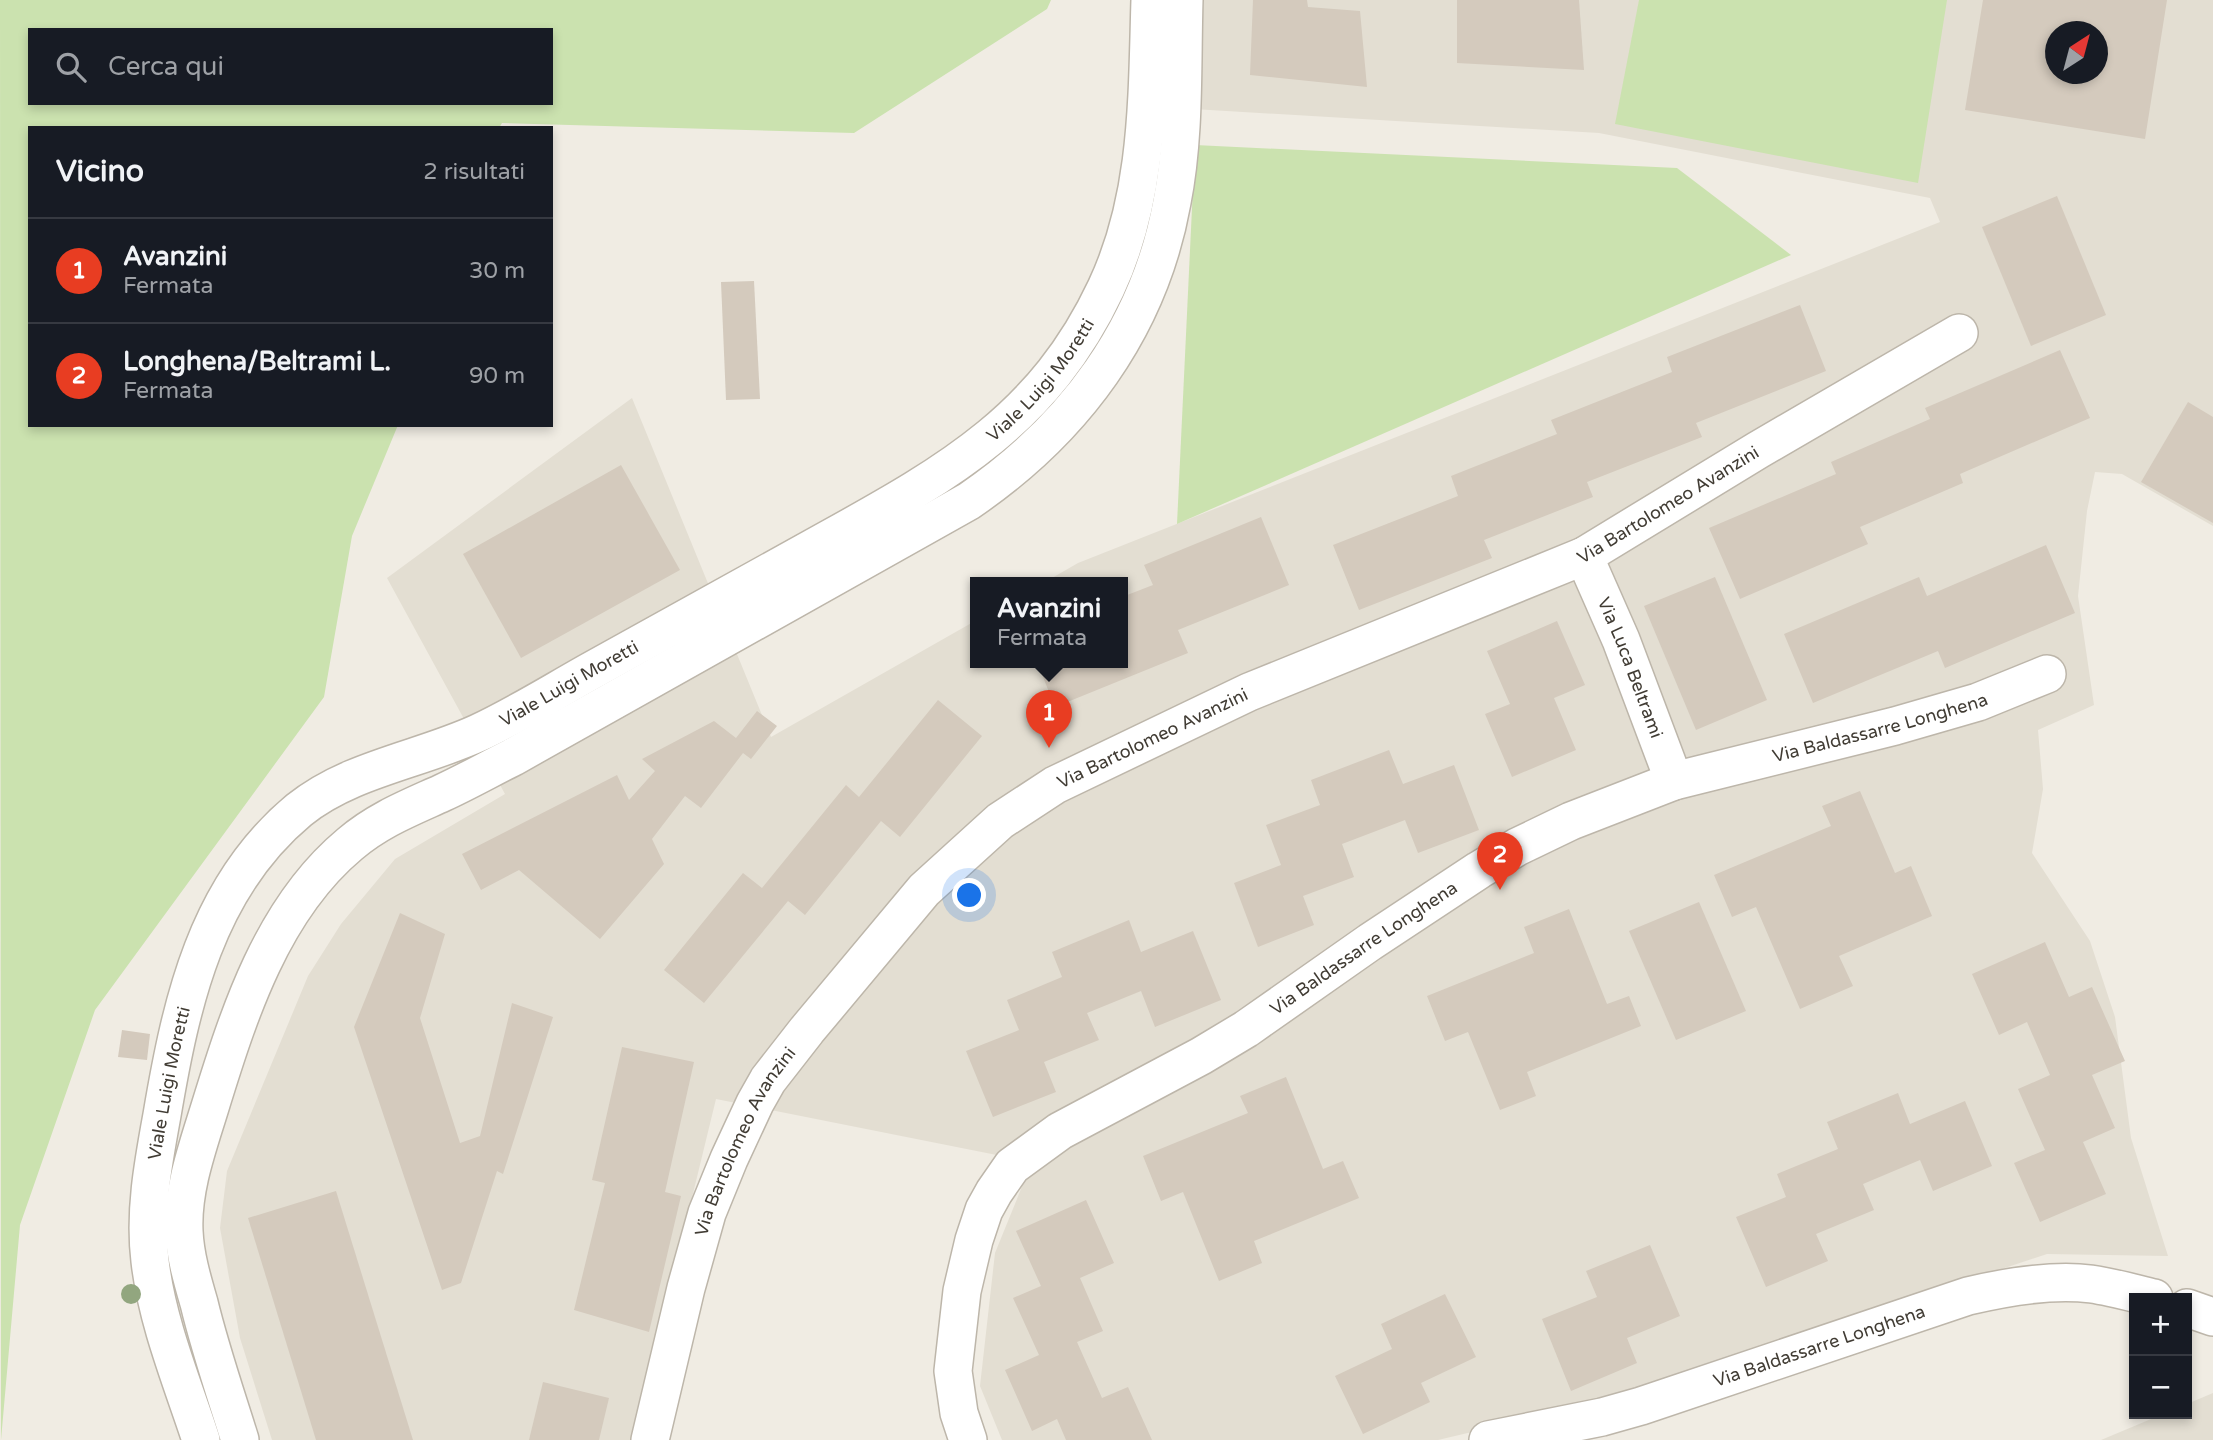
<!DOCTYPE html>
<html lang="it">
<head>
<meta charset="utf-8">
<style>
  :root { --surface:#171b24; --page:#242831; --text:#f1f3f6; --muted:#9ea1a6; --line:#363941; --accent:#e83d22 }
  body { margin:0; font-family:"Varela Round",sans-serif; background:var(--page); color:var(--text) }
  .controls { position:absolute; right:21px; bottom:21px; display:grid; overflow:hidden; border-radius:0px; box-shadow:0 4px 10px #0003 }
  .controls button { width:63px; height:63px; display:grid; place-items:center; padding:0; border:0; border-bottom:2px solid var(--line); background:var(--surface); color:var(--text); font:35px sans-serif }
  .compass { position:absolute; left:2045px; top:21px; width:63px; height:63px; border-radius:50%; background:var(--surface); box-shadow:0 4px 10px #0003; rotate:36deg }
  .you { position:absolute; left:970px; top:896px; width:24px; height:24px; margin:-18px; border:5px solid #fff; border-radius:50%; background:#1a73e8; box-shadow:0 0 0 10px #1a73e833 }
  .badge { display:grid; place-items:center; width:46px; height:46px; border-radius:50%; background:var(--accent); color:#fff; font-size:23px; font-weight:700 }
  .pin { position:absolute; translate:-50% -58px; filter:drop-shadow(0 2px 4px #0008) }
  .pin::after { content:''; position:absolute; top:37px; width:24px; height:21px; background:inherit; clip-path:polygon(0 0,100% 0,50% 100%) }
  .popup { position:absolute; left:970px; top:577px; width:158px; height:91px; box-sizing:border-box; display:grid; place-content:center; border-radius:0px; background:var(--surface); filter:drop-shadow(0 2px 5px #0005); font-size:23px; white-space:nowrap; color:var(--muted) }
  .popup b { font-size:26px; color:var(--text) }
  .popup::after { content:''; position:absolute; left:50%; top:100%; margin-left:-14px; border:14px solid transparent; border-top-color:var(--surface) }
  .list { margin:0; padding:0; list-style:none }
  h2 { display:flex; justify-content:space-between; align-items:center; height:91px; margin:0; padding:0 28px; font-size:30px }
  h2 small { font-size:23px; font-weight:400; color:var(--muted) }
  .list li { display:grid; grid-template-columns:46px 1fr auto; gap:21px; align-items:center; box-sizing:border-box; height:105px; padding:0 28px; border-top:2px solid var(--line) }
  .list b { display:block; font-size:26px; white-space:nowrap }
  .list p { margin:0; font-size:23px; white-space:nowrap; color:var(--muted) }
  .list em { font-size:23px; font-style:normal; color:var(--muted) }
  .icon { flex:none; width:38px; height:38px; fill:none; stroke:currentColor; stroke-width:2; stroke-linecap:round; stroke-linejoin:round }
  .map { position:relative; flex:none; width:2213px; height:1440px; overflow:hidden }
  .search { position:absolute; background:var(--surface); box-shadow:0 4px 10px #0003; left:28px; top:28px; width:525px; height:77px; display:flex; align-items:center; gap:18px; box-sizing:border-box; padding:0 24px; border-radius:0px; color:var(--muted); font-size:26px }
  .panel { position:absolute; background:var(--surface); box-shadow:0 4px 10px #0003; left:28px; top:126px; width:525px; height:301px; border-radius:0px }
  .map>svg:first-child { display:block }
  .residential { fill:#e3ded2; fill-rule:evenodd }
  .green { fill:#cbe2af; fill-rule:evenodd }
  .building { fill:#d4cabd; fill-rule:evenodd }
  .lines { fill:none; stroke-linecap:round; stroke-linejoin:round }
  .minor-casing { stroke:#bdb6aa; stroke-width:40 }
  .minor { stroke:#fff; stroke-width:37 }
  .tree { fill:#92a67f }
  .labels { text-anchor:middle; stroke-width:5; stroke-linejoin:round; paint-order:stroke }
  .street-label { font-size:18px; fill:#413c34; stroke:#fff }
</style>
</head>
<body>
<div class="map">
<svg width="2213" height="1440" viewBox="0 0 2213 1440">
  <rect width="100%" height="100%" fill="#f0ece3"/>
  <g class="residential">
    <path d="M 1204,0 L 2213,0 L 2213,526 L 2122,474 L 2095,472 L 2087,511 L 2078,596 L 2094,705 L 2038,730 L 2043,789 L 2032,853 L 2090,941 L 2115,1017 L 2131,1138 L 2168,1256 L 2047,1254 L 1607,1400 L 1438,1440 L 1002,1440 L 980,1386 L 995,1253 L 1032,1162 L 716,1099 L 633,1440 L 272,1440 L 240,1338 L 220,1228 L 227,1171 L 308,976 L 341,924 L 395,859 L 505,794 L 387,578 L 632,398 L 771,737 L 975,621 L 976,662 L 1122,662 L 1122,582 L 1045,582 L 1078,563 L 1940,222 L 1930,198 L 1599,133 L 1193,109 ZM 2056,32 L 2098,32 L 2098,74 L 2056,74 Z"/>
    <path d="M 2213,1393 L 2213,1440 L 2101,1440 L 2163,1414 L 2187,1414 L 2187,1404 Z"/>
  </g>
  <g class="green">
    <path d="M 0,0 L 1051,0 L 1047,9 L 854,133 L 502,123 L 499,128 L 30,128 L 30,425 L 398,425 L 352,536 L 324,697 L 95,1010 L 20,1225 L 1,1440 ZM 30,30 L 551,30 L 551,103 L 30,103 Z"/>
    <path d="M 1639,0 L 1947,0 L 1918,183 L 1615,124 Z"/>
    <path d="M 1195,145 L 1677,168 L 1791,255 L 1177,524 Z"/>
  </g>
  <g class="building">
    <path d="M 1253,0 L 1307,0 L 1308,7 L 1360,11 L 1367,87 L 1250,75 Z"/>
    <path d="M 1457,0 L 1579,0 L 1584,70 L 1457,63 Z"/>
    <path d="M 1983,0 L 2167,0 L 2145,139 L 1965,110 ZM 2056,32 L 2098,32 L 2098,74 L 2056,74 Z"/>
    <path d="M 2057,196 L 2106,315 L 2031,346 L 1982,227 Z"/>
    <path d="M 754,281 L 760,399 L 726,400 L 721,282 Z"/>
    <path d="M 1800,305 L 1826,371 L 1696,423 L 1702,437 L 1587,482 L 1593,497 L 1484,540 L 1492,558 L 1359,610 L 1333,545 L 1458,496 L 1451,476 L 1557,434 L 1551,420 L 1672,372 L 1667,357 Z"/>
    <path d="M 2060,350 L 2090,418 L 1960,474 L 1963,483 L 1860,527 L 1868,544 L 1740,599 L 1709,528 L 1836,474 L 1831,462 L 1930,419 L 1925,408 Z"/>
    <path d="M 2188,402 L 2213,417 L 2213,523 L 2141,482 Z"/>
    <path d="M 621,465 L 680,570 L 521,658 L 463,554 Z"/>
    <path d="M 1261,517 L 1289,585 L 1178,630 L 1188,653 L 1055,707 L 1037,662 L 1122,662 L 1122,597 L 1153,585 L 1144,565 Z"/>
    <path d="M 2046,545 L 2075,613 L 1945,668 L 1938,651 L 1813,703 L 1784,634 L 1919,577 L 1927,596 Z"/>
    <path d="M 1715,577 L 1767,700 L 1696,730 L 1644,606 Z"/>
    <path d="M 1557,621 L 1585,685 L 1554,698 L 1576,750 L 1512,777 L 1485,714 L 1510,704 L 1487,651 Z"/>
    <path d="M 938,700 L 982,736 L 900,837 L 881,821 L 805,915 L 788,901 L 704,1003 L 664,970 L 743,873 L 762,888 L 846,785 L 859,797 Z"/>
    <path d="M 757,711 L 777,726 L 751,759 L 743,753 L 701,808 L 685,796 L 652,839 L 664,864 L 600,939 L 519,870 L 481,890 L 462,854 L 617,775 L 629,800 L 655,771 L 642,759 L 714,721 L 736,738 Z"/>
    <path d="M 1389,750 L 1403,784 L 1454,765 L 1479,830 L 1418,853 L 1405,820 L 1342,844 L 1354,877 L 1303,896 L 1314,925 L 1258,947 L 1234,883 L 1281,865 L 1266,825 L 1320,805 L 1311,780 Z"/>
    <path d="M 1860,791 L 1895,873 L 1911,866 L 1932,916 L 1839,956 L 1853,986 L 1800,1009 L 1756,907 L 1732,917 L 1714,875 L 1831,826 L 1822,806 Z"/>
    <path d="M 1699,902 L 1746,1011 L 1676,1040 L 1629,931 Z"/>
    <path d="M 1569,909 L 1607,1004 L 1629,996 L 1641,1026 L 1527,1072 L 1536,1096 L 1500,1110 L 1468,1032 L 1445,1041 L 1427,996 L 1534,953 L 1524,927 Z"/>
    <path d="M 400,913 L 445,934 L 420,1018 L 460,1143 L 480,1136 L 512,1003 L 553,1017 L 503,1174 L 497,1171 L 461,1283 L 442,1290 L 354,1027 Z"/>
    <path d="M 1129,920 L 1141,952 L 1193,931 L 1221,1000 L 1155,1027 L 1141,991 L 1087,1013 L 1099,1040 L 1044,1062 L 1056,1092 L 993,1117 L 966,1051 L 1019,1030 L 1007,1000 L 1062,977 L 1052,952 Z"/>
    <path d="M 2045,942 L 2069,997 L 2092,987 L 2125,1061 L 2092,1075 L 2115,1128 L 2083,1142 L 2106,1194 L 2040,1222 L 2014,1163 L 2045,1150 L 2018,1089 L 2050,1075 L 2027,1022 L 1999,1035 L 1972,974 Z"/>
    <path d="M 122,1030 L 150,1034 L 147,1060 L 118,1057 Z"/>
    <path d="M 622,1047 L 694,1062 L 665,1192 L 681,1196 L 649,1332 L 574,1310 L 605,1183 L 592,1180 Z"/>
    <path d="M 1286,1077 L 1323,1169 L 1343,1161 L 1359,1198 L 1254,1241 L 1262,1263 L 1219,1281 L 1183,1192 L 1161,1201 L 1143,1156 L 1248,1113 L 1240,1096 Z"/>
    <path d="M 1898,1093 L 1910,1124 L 1965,1101 L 1992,1166 L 1933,1191 L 1920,1160 L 1863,1184 L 1874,1210 L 1816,1234 L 1828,1261 L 1766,1287 L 1736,1217 L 1786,1197 L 1777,1174 L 1838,1149 L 1827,1122 Z"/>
    <path d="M 336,1191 L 413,1440 L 316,1440 L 248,1218 Z"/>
    <path d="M 1086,1200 L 1114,1263 L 1080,1278 L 1103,1331 L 1077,1342 L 1102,1398 L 1128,1387 L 1152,1440 L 1066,1440 L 1057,1419 L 1032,1431 L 1005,1370 L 1039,1355 L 1013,1298 L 1041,1286 L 1016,1231 Z"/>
    <path d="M 1650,1245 L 1680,1316 L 1627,1338 L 1637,1363 L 1571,1391 L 1542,1319 L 1597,1297 L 1586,1271 Z"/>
    <path d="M 1445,1294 L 1476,1357 L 1421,1383 L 1430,1402 L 1363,1434 L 1335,1376 L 1392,1349 L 1381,1324 Z"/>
    <path d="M 543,1382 L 609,1398 L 599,1440 L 529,1440 Z"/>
  </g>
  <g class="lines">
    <g class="minor-casing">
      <g id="minor">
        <path id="s1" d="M 1584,556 L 1621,640 L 1674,781"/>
        <path d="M 2187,1308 L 2213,1317"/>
        <path id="s2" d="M 201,1440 C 182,1382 157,1322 150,1261 C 144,1212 153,1164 162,1115 C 181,1003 206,887 299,810 C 350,769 419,760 478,733 C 519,714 558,689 598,667 C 675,624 752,582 829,539 C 950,472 1045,418 1106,288 C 1149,197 1147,98 1150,0"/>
        <path d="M 240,1440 C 226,1395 210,1349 199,1303 C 192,1279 185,1255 184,1231 C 182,1189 198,1146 210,1107 C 239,1013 272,909 350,844 C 378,820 409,808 442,793 C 466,782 489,769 513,757 L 969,501 C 1074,429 1149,329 1172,202 C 1185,136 1182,67 1184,0"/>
        <path id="s3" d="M 650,1440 L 686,1288 L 707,1213 L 729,1159 L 755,1103 L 768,1080 L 807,1030 L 924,890 L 1000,821 L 1055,785 L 1249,692 L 1584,556 L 1758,450 L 1959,333"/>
        <path id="s4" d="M 968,1440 L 959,1413 L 953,1371 L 962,1291 L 974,1240 L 984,1210 L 994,1192 L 1012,1166 L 1060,1131 L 1201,1056 L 1246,1029 L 1370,942 L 1479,870 L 1517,847 L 1571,821 L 1674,781 L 1895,726 L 1978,702 L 2047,674"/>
        <path id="s5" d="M 1488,1440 L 1602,1417 L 1641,1406 L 1968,1296 C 2006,1287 2051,1279 2091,1284 C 2112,1287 2133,1293 2154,1298"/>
      </g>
    </g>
    <use href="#minor" class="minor"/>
  </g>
  <circle class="tree" cx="131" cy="1294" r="10"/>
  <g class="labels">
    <g class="street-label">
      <text dy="6" stroke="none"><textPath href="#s2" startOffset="1540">Viale Luigi Moretti</textPath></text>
      <text dy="6" stroke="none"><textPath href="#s3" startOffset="1470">Via Bartolomeo Avanzini</textPath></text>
      <text dy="6" stroke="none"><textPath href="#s1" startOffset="121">Via Luca Beltrami</textPath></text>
      <text dy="6" stroke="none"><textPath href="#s2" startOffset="975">Viale Luigi Moretti</textPath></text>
      <text dy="6" stroke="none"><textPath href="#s4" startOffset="1269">Via Baldassarre Longhena</textPath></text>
      <text dy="6" stroke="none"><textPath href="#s3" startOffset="903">Via Bartolomeo Avanzini</textPath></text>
      <text dy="6" stroke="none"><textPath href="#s4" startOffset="702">Via Baldassarre Longhena</textPath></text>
      <text dy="6" stroke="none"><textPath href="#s2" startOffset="366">Viale Luigi Moretti</textPath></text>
      <text dy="6" stroke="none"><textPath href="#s3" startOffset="315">Via Bartolomeo Avanzini</textPath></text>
      <text dy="6" stroke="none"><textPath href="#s5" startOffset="345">Via Baldassarre Longhena</textPath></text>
    </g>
  </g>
</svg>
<div class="controls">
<button>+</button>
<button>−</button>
</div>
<svg class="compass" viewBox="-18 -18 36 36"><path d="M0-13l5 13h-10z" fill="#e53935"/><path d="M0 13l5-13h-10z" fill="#9ea1a6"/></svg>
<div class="you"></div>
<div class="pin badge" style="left:1049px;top:748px">1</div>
<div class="popup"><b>Avanzini</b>Fermata</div>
<div class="pin badge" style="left:1500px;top:890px">2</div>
<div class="search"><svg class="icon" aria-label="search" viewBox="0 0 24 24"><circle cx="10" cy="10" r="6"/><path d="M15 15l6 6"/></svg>Cerca qui</div>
<section class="panel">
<h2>Vicino<small>2 risultati</small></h2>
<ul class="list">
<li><span class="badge">1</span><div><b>Avanzini</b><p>Fermata</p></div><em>30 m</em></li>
<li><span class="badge">2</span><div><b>Longhena/Beltrami L.</b><p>Fermata</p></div><em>90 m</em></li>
</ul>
</section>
</div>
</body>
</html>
